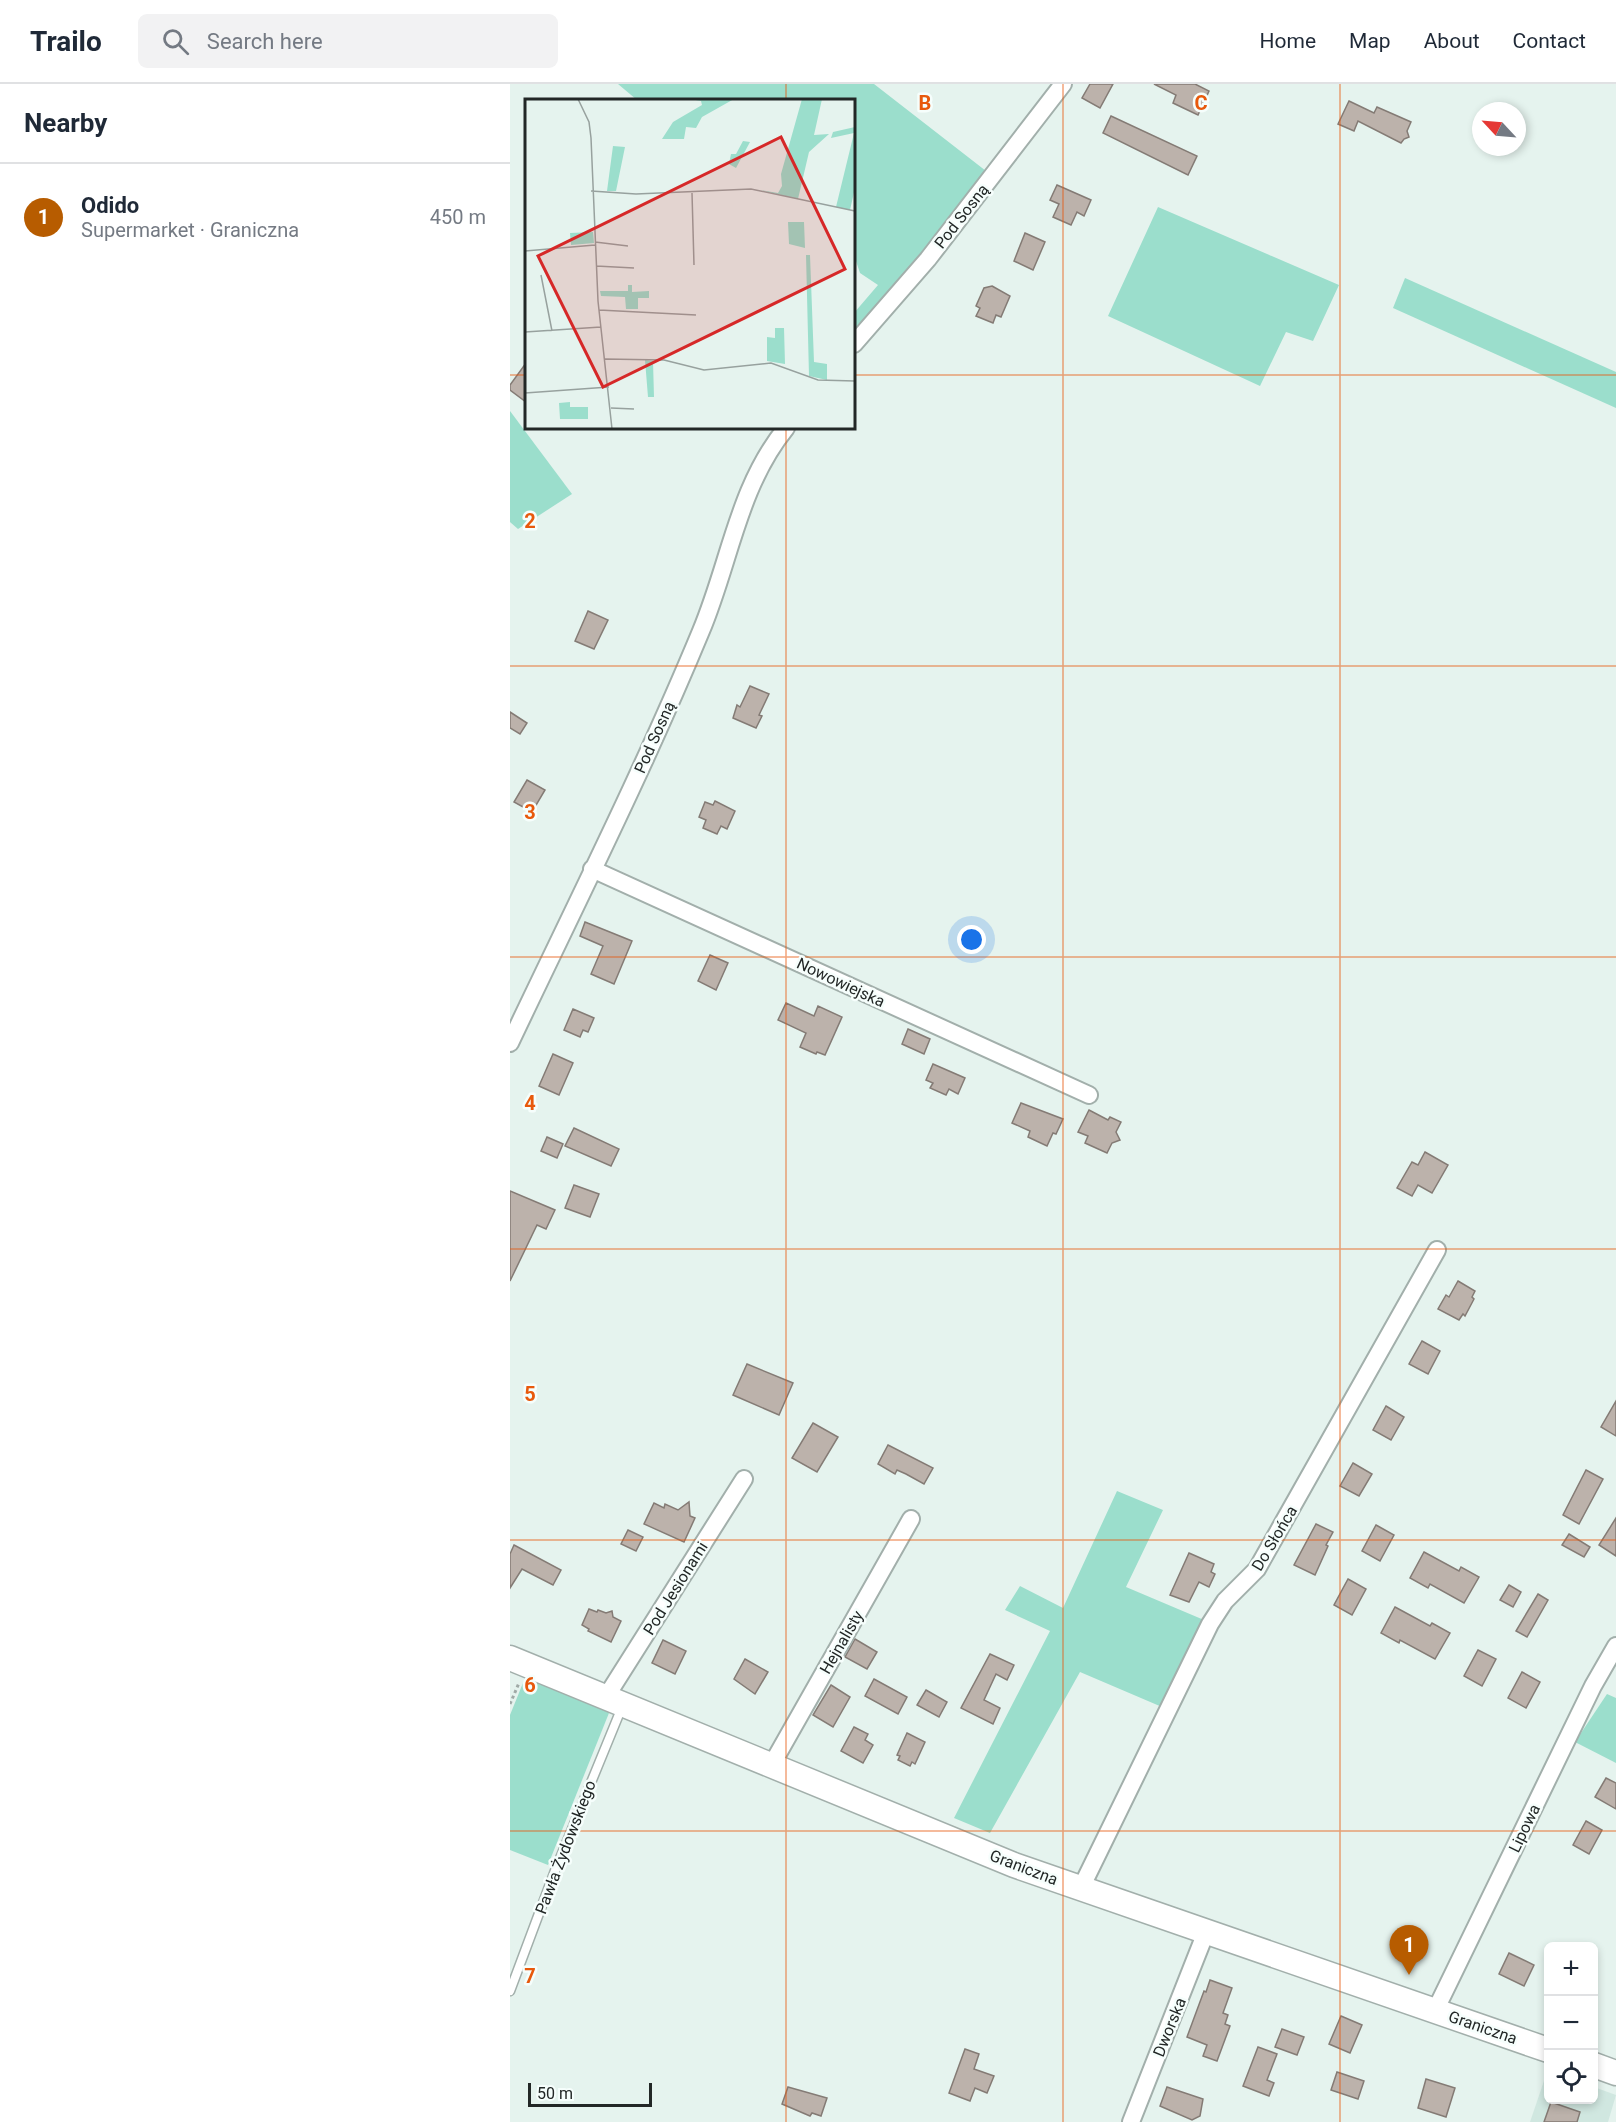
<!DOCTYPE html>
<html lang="en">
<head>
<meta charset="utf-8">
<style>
  :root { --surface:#fff; --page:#f2f2f3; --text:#1f2937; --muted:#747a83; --line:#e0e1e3; --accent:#b75c00 }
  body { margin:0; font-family:Roboto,sans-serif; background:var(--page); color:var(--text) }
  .controls { position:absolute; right:18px; bottom:18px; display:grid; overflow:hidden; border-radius:9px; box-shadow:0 3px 9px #0003 }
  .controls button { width:54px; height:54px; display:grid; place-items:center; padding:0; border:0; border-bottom:2px solid var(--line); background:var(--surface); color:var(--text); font:30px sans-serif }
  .compass { position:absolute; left:962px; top:18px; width:54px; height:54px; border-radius:50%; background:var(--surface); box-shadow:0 3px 9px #0003; rotate:296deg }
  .scale { position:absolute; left:18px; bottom:15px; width:124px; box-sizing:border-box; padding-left:6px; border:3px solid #222726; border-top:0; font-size:16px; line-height:21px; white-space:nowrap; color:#222726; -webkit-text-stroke:4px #f6fefc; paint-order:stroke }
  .you { position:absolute; left:462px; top:856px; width:21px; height:21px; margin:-15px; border:4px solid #fff; border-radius:50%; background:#1a73e8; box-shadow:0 0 0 9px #1a73e833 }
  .badge { display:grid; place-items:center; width:39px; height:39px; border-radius:50%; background:var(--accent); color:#fff; font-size:20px; font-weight:700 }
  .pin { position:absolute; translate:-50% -50px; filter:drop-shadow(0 2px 3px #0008) }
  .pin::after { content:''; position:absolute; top:32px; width:21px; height:18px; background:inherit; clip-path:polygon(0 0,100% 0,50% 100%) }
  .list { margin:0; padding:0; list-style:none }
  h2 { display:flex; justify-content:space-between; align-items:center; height:78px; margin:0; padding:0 24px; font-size:26px }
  h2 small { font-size:20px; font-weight:400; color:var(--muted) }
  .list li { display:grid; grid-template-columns:39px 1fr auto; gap:18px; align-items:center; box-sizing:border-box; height:108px; padding:0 24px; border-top:2px solid var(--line) }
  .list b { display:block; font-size:22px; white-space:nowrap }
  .list p { margin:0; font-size:20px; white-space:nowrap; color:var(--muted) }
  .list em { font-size:20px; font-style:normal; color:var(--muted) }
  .icon { flex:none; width:33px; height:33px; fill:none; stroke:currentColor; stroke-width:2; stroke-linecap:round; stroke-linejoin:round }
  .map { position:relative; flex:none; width:1106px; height:2038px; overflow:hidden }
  header { display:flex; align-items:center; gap:36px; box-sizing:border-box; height:84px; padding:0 30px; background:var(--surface); border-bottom:2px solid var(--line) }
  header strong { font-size:28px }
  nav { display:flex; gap:33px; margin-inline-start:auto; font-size:21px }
  .search { width:420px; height:54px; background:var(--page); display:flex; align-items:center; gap:15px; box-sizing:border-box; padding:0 21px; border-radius:9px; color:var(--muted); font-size:22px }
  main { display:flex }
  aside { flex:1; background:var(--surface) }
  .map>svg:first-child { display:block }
  .built { fill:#d0e7e0 }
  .green { fill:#9bdecc }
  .building { fill:#bcb2ab; stroke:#847b75; stroke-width:1.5 }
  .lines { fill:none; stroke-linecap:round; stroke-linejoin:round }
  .lane-casing { stroke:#a2afab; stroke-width:11 }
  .street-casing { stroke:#a2afab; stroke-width:20 }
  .secondary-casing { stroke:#a2afab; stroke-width:27 }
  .path { stroke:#a0aaa7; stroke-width:3; stroke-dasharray:3 3; stroke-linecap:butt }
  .lane { stroke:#fff; stroke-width:8 }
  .street { stroke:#fff; stroke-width:16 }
  .secondary { stroke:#fff; stroke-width:24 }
  .grid { fill:none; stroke:#e8590c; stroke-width:1.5; stroke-opacity:0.55 }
  .labels { text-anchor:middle; stroke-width:5; stroke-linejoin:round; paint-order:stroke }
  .street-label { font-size:16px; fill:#222726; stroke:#f6fefc }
  .inset-road { fill:none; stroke:#97a19e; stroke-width:1.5 }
  .view { fill:#d62828; fill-opacity:0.15; stroke:#d62828; stroke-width:3 }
  .inset-edge { fill:none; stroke:#222726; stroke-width:3 }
  .grid-label { font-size:20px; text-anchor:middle; font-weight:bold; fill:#e8590c; stroke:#f6fefc; stroke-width:5; stroke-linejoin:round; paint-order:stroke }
</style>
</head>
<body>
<header>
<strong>Trailo</strong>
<div class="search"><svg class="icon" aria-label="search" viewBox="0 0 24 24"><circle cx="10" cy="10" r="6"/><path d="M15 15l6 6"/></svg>Search here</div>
<nav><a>Home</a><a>Map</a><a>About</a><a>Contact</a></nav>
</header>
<main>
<aside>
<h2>Nearby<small></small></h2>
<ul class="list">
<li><span class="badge">1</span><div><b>Odido</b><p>Supermarket · Graniczna</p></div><em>450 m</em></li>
</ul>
</aside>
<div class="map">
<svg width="1106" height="2038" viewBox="0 0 1106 2038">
  <rect width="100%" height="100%" fill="#e5f3ee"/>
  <path class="built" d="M 1038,1985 L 1038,2016 L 1084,2016 L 1084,2003 L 1106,2011 L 1098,2038 L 1020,2038 Z"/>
  <g class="green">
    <path d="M 108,0 L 364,0 L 476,87 L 396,188 L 344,249 L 344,229 L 368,201 L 350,189 L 344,171 L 344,16 L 127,16 Z"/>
    <path d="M 648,123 L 829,201 L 803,257 L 776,248 L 750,302 L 598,232 Z"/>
    <path d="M 895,194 L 1106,288 L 1106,324 L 883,224 Z"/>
    <path d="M 0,327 L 62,410 L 8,445 L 0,438 Z"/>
    <path d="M 607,1407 L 653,1426 L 616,1503 L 694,1536 L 652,1623 L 570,1588 L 480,1749 L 444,1734 L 540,1547 L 495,1526 L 510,1502 L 553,1524 Z"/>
    <path d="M 17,1589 L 101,1624 L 38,1781 L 0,1766 L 0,1631 Z"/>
    <path d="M 1097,1610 L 1106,1614 L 1106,1679 L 1065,1658 Z"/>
  </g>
  <g class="building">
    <path d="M 580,0 L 603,0 L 590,24 L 572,14 Z"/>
    <path d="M 644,0 L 685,0 L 699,7 L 688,31 L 663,19 L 666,11 Z"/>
    <path d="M 839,17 L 864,29 L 867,23 L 901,38 L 897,47 L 899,53 L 894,55 L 891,59 L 848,37 L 844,47 L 828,40 Z"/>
    <path d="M 601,32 L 687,72 L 678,91 L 593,49 Z"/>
    <path d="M 547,101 L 581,116 L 574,132 L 567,128 L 561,141 L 543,133 L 549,120 L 540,116 Z"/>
    <path d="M 515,149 L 535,158 L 523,186 L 504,177 Z"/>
    <path d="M 482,202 L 500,212 L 491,233 L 486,231 L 483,239 L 466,232 L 470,224 L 466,222 L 474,204 Z"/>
    <path d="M 16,279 L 16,318 L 0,306 L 0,301 Z"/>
    <path d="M 78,527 L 98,536 L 84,565 L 65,557 Z"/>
    <path d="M 240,602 L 259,610 L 249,631 L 252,632 L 246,644 L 223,634 L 227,621 L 230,623 Z"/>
    <path d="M 0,628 L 17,639 L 10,650 L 0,644 Z"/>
    <path d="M 17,696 L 35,706 L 22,728 L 4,718 Z"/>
    <path d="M 205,717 L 225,727 L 217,745 L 211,742 L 207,750 L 193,744 L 196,736 L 189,733 L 195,718 L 203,721 Z"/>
    <path d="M 75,838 L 122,857 L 104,900 L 81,890 L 93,862 L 70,852 Z"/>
    <path d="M 200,871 L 218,879 L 206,906 L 188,897 Z"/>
    <path d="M 276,919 L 304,932 L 308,922 L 332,933 L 315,971 L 307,968 L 306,970 L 290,963 L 296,949 L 268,936 Z"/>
    <path d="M 63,925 L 84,934 L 78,948 L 73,946 L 70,953 L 54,946 Z"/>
    <path d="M 398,945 L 420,955 L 414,970 L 392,960 Z"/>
    <path d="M 43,970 L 63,979 L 49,1011 L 29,1002 Z"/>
    <path d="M 423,980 L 455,994 L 448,1010 L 439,1005 L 436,1011 L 420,1004 L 423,999 L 416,996 Z"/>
    <path d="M 511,1019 L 553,1035 L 546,1050 L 543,1049 L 537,1062 L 518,1053 L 520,1047 L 502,1039 Z"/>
    <path d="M 579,1026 L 598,1036 L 600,1033 L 611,1038 L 606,1048 L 610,1056 L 602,1059 L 597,1069 L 575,1059 L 578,1052 L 568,1048 Z"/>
    <path d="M 64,1044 L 109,1065 L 101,1082 L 55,1062 Z"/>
    <path d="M 37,1053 L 53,1060 L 47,1074 L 31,1067 Z"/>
    <path d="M 915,1068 L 938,1081 L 922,1109 L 908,1101 L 902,1112 L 887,1104 L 902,1078 L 908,1081 Z"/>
    <path d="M 64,1101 L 89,1110 L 80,1133 L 55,1124 Z"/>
    <path d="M 0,1107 L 45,1126 L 36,1145 L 27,1141 L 0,1197 Z"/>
    <path d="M 948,1197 L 965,1207 L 962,1213 L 964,1215 L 955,1232 L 953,1230 L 949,1236 L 928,1225 L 936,1211 L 939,1213 Z"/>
    <path d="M 912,1257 L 930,1267 L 918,1290 L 899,1280 Z"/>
    <path d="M 237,1280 L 283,1299 L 269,1331 L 223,1311 Z"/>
    <path d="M 1106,1317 L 1106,1352 L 1091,1343 Z"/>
    <path d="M 876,1322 L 894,1333 L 881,1356 L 863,1346 Z"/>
    <path d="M 303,1339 L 328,1353 L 307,1388 L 282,1374 Z"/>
    <path d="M 378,1361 L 423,1384 L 414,1400 L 396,1390 L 387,1386 L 385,1390 L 368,1380 Z"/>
    <path d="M 843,1379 L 862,1390 L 849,1412 L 830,1402 Z"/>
    <path d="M 1076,1386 L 1093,1395 L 1069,1440 L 1053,1431 Z"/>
    <path d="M 179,1418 L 180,1432 L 185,1434 L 174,1458 L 134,1440 L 144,1419 L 154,1424 L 155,1420 L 168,1426 Z"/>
    <path d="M 1106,1434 L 1106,1472 L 1089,1461 Z"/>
    <path d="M 806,1440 L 823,1448 L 816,1461 L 818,1462 L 805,1491 L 784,1481 Z"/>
    <path d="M 866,1441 L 884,1451 L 870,1477 L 852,1467 Z"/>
    <path d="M 118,1446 L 133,1453 L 126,1467 L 111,1460 Z"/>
    <path d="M 1059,1450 L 1080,1463 L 1074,1473 L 1052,1461 Z"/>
    <path d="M 4,1461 L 51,1486 L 43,1501 L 12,1485 L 0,1504 L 0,1470 Z"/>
    <path d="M 914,1468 L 949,1487 L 951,1483 L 969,1493 L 954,1519 L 920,1500 L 918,1504 L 900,1494 Z"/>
    <path d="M 679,1469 L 704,1480 L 701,1488 L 705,1490 L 699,1503 L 689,1498 L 679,1518 L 660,1511 Z"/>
    <path d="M 838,1495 L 856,1505 L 842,1531 L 824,1521 Z"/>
    <path d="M 999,1501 L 1011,1508 L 1003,1523 L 990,1516 Z"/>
    <path d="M 1028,1510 L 1038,1516 L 1017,1553 L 1006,1547 Z"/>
    <path d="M 885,1523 L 920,1542 L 922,1539 L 940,1549 L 925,1575 L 890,1556 L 889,1559 L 871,1549 Z"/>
    <path d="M 79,1525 L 87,1528 L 88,1526 L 96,1529 L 102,1527 L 103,1533 L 111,1537 L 101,1558 L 78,1547 L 79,1545 L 72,1541 Z"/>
    <path d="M 345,1555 L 367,1568 L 357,1585 L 335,1573 Z"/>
    <path d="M 153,1556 L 176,1567 L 165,1590 L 142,1579 Z"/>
    <path d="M 968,1566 L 986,1575 L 972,1602 L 954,1592 Z"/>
    <path d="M 480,1570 L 504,1581 L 497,1596 L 486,1590 L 474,1616 L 490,1624 L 483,1640 L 451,1624 Z"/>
    <path d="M 235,1575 L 258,1588 L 245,1610 L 224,1595 Z"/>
    <path d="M 1012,1588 L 1030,1598 L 1016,1624 L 998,1614 Z"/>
    <path d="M 364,1595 L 397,1613 L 388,1630 L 355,1612 Z"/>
    <path d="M 321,1601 L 340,1613 L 323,1643 L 303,1631 Z"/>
    <path d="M 416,1606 L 437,1618 L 429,1633 L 407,1621 Z"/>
    <path d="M 344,1643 L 358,1650 L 355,1656 L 363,1661 L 353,1679 L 331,1667 Z"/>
    <path d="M 397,1649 L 415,1658 L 405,1680 L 402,1678 L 400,1682 L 388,1676 L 390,1672 L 387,1671 Z"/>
    <path d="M 1096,1694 L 1106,1699 L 1106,1725 L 1085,1713 Z"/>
    <path d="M 1076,1737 L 1092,1746 L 1079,1770 L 1063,1761 Z"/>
    <path d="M 999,1869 L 1024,1881 L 1014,1902 L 989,1890 Z"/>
    <path d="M 700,1896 L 722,1904 L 713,1929 L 718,1931 L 715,1940 L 720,1942 L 707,1977 L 693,1972 L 697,1961 L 677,1953 L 694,1907 L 696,1908 Z"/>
    <path d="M 831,1932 L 852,1941 L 840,1969 L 819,1960 Z"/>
    <path d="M 772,1945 L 794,1953 L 787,1971 L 765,1963 Z"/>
    <path d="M 748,1963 L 767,1970 L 757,1996 L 764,1999 L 759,2012 L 733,2002 Z"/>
    <path d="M 455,1965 L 469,1970 L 464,1985 L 484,1992 L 477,2009 L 465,2004 L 460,2017 L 439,2009 Z"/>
    <path d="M 827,1988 L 854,1997 L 848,2015 L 821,2006 Z"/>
    <path d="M 916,1995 L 945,2004 L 936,2033 L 908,2024 Z"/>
    <path d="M 278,2003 L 317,2014 L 311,2032 L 302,2029 L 300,2032 L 272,2020 Z"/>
    <path d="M 657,2003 L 693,2015 L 690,2032 L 682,2036 L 650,2022 Z"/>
    <path d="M 1041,2018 L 1070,2028 L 1067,2038 L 1034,2038 Z"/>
  </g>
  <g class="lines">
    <g class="lane-casing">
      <path id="lane" d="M 0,1907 L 46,1784 L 112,1623"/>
    </g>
    <g class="street-casing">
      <g id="street">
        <path d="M 344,260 L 418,175 L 553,0"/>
        <path d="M 82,785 L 579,1011"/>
        <path d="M 0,959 C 65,822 133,687 191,547 C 220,478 228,403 276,344"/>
        <path d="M 96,1613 L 234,1395"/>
        <path d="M 261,1682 L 401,1435"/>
        <path d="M 571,1804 L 700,1540 L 715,1517 L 747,1485 L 927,1166"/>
        <path d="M 925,1927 L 1083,1602 L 1106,1562"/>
        <path d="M 621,2038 L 696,1848"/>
      </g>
    </g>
    <g class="secondary-casing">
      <g id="secondary">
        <path d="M 0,1574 L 504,1781 L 1038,1966"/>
        <path d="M 1084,1981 L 1106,1989"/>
      </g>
    </g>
    <path class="path" d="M 0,1620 L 9,1599"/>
    <use href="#lane" class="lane"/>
    <use href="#street" class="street"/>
    <use href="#secondary" class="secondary"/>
  </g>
  <path class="grid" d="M 276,0 L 276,16M 553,0 L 553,2038M 830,0 L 830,2038M 0,291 L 16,291M 344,291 L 1106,291M 276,344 L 276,2038M 0,582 L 1106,582M 0,873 L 1106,873M 0,1165 L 1106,1165M 0,1456 L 1106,1456M 0,1747 L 1106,1747"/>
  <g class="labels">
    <g class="street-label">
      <text transform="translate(451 132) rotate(-52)" y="6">Pod Sosną</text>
      <text transform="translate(144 653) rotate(-66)" y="6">Pod Sosną</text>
      <text transform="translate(331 898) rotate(25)" y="6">Nowowiejska</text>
      <text transform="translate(764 1454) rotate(-59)" y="6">Do Słońca</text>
      <text transform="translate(165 1504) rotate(-58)" y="6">Pod Jesionami</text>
      <text transform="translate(331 1558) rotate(-60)" y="6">Hejnalisty</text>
      <text transform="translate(1014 1744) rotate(-64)" y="6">Lipowa</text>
      <text transform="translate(55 1763) rotate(-69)" y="6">Pawła Żydowskiego</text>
      <text transform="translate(514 1783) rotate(21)" y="6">Graniczna</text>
      <text transform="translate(659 1943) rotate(-68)" y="6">Dworska</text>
      <text transform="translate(973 1943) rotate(19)" y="6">Graniczna</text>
    </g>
  </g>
  <g transform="translate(15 15)">
    <rect width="330" height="330" fill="#e5f3ee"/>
    <path d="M 165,0 L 209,0 L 177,18 L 171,29 L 161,28 L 159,40 L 137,40 L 148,23 L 177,6 L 176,2 ZM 277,0 L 297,0 L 289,36 L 304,35 L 284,53 L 273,100 L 235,91 L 253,94 L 257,87 L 256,75 ZM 330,28 L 330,89 L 325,111 L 311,108 L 329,34 L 306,39 L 308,33 ZM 218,42 L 225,43 L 211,69 L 204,65 L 206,55 L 211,55 ZM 88,47 L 100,48 L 91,92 L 82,92 ZM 263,123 L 279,123 L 280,149 L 264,145 ZM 68,133 L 69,144 L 46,146 L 45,134 ZM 281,156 L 285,156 L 289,263 L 302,265 L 302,281 L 284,277 ZM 103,186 L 107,186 L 107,193 L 124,192 L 124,199 L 113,199 L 113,210 L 101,210 L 100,198 L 76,197 L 75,192 L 103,192 ZM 250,229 L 259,229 L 260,265 L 242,262 L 242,238 L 250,239 ZM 120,261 L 128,262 L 129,298 L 123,298 ZM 45,303 L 45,308 L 63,308 L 63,320 L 35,320 L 34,304 Z" fill="#9bdecc"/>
    <path class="inset-road" d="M 53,0 L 64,23 L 66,39 L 73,202 L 87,330M 66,92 L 111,95 L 226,90 L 330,112M 167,94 L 169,166M 70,143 L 103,147M 0,152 L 70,146M 71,167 L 109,169M 16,176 L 27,232M 74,211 L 171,216M 0,233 L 76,228M 80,260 L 139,261 L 179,271 L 246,264 L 293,281 L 330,282M 0,294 L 84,288M 86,309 L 109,310"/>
    <path class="view" d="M 256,38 L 320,170 L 78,288 L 13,157 Z"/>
    <rect width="330" height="330" class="inset-edge"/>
  </g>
  <g class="grid-label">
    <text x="415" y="26">B</text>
    <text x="691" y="26">C</text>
    <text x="20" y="444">2</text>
    <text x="20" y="735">3</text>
    <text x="20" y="1026">4</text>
    <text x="20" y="1317">5</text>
    <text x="20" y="1608">6</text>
    <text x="20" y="1899">7</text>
  </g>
</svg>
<div class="controls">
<button>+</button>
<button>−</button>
<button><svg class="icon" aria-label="locate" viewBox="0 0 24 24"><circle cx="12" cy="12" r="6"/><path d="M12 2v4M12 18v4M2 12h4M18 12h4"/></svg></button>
</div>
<svg class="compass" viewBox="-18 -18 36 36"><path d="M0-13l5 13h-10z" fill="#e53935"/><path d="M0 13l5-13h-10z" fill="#747a83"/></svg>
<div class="scale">50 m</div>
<div class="you"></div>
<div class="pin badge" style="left:899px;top:1891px">1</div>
</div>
</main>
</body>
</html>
